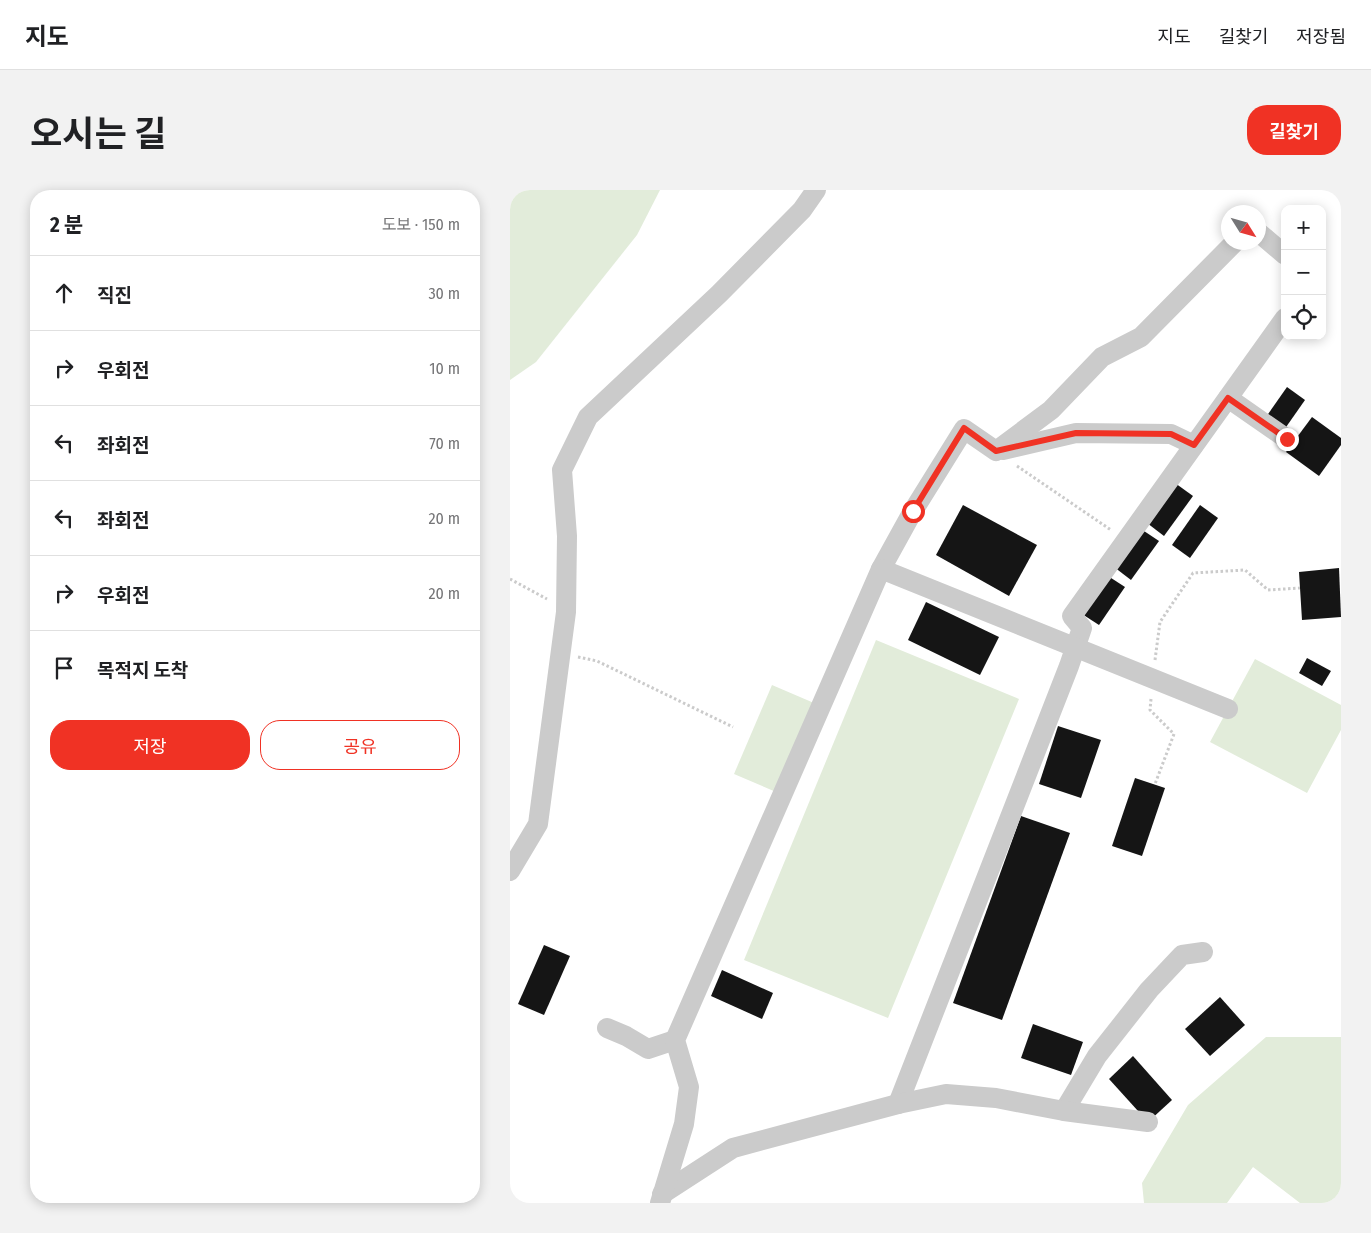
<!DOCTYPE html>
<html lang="ko">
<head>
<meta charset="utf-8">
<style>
  :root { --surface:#fff; --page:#f2f2f2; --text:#202124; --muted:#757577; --line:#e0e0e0; --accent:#f03224 }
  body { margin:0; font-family:"Fira Sans Condensed","Noto Sans KR",sans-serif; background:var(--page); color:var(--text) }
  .controls { position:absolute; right:15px; top:15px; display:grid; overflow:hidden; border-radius:10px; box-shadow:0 2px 12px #0003 }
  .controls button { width:45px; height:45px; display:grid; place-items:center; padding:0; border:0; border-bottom:1px solid var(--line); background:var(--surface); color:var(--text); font:25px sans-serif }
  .compass { position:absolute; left:711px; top:15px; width:45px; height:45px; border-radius:50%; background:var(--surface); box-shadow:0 2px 12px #0003; rotate:127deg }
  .stop { position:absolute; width:15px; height:15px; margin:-11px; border:4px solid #f03224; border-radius:50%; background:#fff }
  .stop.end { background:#f03224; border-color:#fff; box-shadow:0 1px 5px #0008 }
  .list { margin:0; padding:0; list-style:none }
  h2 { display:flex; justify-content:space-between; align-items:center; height:65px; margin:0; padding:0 20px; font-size:21px }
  h2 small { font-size:16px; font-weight:400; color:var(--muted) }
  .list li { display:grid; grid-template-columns:32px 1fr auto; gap:15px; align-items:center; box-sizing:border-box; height:75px; padding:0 20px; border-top:1px solid var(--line) }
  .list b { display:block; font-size:19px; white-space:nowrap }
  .list em { font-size:16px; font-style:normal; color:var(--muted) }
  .actions { display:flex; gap:10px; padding:15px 20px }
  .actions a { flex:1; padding:11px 0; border:1px solid var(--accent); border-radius:20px; text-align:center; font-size:18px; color:var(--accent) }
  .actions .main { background:var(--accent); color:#fff }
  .icon { flex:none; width:28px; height:28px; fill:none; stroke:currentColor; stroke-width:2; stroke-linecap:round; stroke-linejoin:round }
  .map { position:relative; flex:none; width:831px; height:1013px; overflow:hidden; border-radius:20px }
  header { display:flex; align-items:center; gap:30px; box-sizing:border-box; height:70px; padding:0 25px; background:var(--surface); border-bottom:1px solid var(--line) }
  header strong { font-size:24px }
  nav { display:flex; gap:28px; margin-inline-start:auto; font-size:18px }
  .intro { display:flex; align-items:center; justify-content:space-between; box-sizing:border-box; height:120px; padding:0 30px }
  h1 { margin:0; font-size:35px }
  .button { padding:12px 22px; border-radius:20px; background:var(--accent); color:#fff; font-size:18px; font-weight:700 }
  main { display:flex; gap:30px; padding:0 30px }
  aside { flex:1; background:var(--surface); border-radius:20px; box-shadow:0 2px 12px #0003 }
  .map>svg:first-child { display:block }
  .green { fill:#e2ecda }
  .building { fill:#151515 }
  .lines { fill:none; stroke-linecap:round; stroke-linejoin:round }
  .path { stroke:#cbcbcb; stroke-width:3; stroke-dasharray:2.5 2.5; stroke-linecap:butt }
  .minor { stroke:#cbcbcb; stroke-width:20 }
  .route { stroke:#f03224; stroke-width:6 }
</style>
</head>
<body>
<header>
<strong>지도</strong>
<nav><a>지도</a><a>길찾기</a><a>저장됨</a></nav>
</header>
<div class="intro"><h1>오시는 길</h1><a class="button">길찾기</a></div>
<main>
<aside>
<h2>2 분<small>도보 · 150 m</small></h2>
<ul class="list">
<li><svg class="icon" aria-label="ahead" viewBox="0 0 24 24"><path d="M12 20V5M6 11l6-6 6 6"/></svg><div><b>직진</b></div><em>30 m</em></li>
<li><svg class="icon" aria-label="right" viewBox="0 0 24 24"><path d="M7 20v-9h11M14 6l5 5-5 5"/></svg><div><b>우회전</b></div><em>10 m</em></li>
<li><svg class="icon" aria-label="left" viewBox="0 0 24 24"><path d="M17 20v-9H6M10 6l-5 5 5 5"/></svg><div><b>좌회전</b></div><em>70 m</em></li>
<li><svg class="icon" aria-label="left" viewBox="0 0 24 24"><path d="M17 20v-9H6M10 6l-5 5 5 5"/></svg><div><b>좌회전</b></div><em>20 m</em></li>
<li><svg class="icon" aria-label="right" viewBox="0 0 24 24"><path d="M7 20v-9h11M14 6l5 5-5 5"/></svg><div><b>우회전</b></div><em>20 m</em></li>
<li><svg class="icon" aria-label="arrive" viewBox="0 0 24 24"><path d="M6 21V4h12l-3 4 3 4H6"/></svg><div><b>목적지 도착</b></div></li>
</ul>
<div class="actions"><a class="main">저장</a><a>공유</a></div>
</aside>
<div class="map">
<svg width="831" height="1013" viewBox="0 0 831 1013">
  <rect width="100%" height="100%" fill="#fff"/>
  <g class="green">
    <path d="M 0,0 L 150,0 L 127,45 L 26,172 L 0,190 Z"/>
    <path d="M 366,450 L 509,509 L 378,828 L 234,770 Z"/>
    <path d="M 745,469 L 831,515 L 831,540 L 797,603 L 700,552 Z"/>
    <path d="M 262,495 L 311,516 L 273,605 L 224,584 Z"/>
    <path d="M 756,847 L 831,847 L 831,1013 L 790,1013 L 743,977 L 717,1013 L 634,1013 L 632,993 L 678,915 Z"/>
  </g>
  <g class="building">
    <path d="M 777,197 L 795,210 L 774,240 L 756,227 Z"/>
    <path d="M 802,227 L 831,248 L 831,255 L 809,286 L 776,262 Z"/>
    <path d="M 665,293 L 683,306 L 654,346 L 637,333 Z"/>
    <path d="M 453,315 L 527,355 L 499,406 L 426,365 Z"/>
    <path d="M 690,315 L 708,328 L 680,368 L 662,355 Z"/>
    <path d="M 631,339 L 649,351 L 621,390 L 604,377 Z"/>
    <path d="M 829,378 L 831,427 L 792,430 L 789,382 Z"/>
    <path d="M 598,386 L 615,397 L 589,435 L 572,424 Z"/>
    <path d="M 416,412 L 489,447 L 470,485 L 398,450 Z"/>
    <path d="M 797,468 L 821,481 L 812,496 L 789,483 Z"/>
    <path d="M 548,536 L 591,550 L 571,608 L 529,594 Z"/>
    <path d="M 625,588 L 655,598 L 632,666 L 602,656 Z"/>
    <path d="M 511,626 L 560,643 L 492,830 L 443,813 Z"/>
    <path d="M 34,755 L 60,766 L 34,825 L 8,814 Z"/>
    <path d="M 212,780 L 263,803 L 252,829 L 201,806 Z"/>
    <path d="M 710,807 L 735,835 L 700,866 L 675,839 Z"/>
    <path d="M 523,834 L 573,852 L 561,885 L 511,868 Z"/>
    <path d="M 623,866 L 662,910 L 638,932 L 599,889 Z"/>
  </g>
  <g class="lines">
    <g class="path">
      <path d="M 507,276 L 601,340"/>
      <path d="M 0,389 L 37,409"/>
      <path d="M 68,467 L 87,471 L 223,537"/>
      <path d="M 645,470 L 650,432 L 683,383 L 735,380 L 758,400 L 790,398"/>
      <path d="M 641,509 L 640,520 L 664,544 L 645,594"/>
    </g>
    <g class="minor">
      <path d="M 748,42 L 775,65"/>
      <path d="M 718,208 L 777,249"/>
      <path d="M 493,260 L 566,243 L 661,244 L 684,255"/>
      <path d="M 371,379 L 403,321 L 454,239 L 486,261 L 541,220 L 592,167 L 631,147 L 725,52"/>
      <path d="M 0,681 L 28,634 L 56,422 L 57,346 L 52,280 L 78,227 L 209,104 L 292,20 L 306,0"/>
      <path d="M 97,838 L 116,846 L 138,859 L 165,850"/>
      <path d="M 388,914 L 559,476 L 572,438 L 562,426 L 775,128"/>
      <path d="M 554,921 L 587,866 L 639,800 L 672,765 L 693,762"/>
      <path d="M 152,1004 L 223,958 L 388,914 L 436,904 L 486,908 L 554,921 L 638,932"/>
      <path d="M 150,1013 L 174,934 L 179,897 L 165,850 L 371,379 L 718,519"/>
    </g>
  </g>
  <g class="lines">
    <path class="route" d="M 403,321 L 454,238 L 486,261 L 566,243 L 661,244 L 684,255 L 718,208 L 777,249"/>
  </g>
</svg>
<div class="controls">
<button>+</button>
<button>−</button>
<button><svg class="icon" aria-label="locate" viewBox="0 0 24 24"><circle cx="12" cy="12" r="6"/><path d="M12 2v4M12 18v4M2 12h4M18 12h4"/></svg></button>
</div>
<svg class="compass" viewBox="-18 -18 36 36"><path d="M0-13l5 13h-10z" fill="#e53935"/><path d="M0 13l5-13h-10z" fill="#757577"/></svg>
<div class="stop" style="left:403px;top:321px"></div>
<div class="stop end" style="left:777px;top:249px"></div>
</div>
</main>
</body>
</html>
